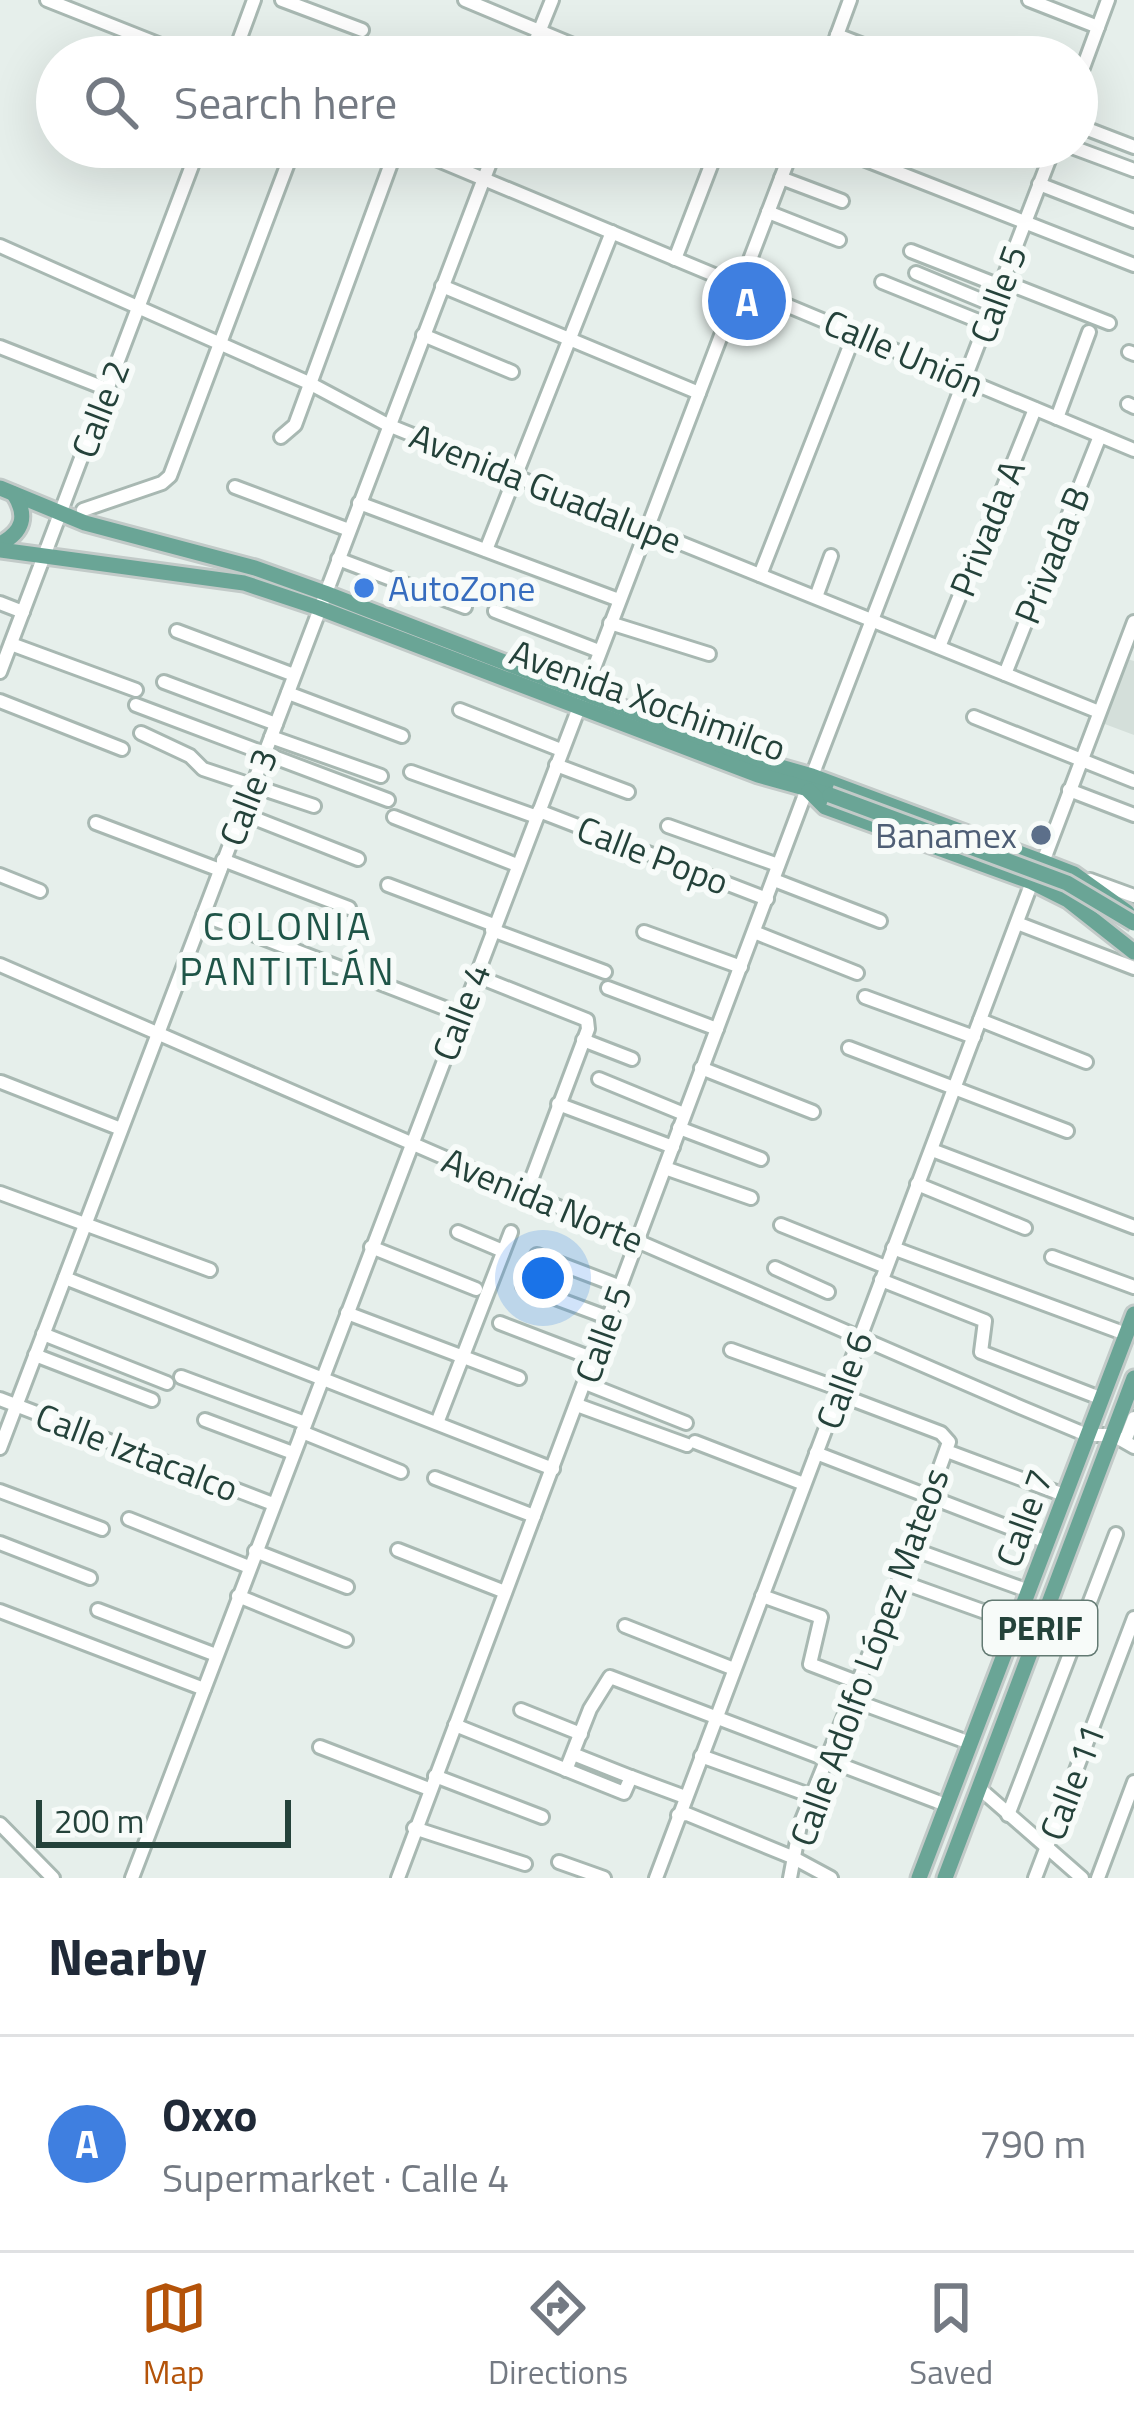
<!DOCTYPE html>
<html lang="en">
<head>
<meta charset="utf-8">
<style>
  :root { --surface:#fff; --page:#f6f6f7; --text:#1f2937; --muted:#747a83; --line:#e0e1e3; --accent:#b45309 }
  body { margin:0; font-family:"Titillium Web",sans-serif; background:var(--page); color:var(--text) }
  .scale { position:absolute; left:36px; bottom:30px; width:255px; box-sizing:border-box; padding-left:12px; border:6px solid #24423a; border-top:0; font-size:33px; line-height:42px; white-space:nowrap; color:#24423a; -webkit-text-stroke:9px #f7fbf9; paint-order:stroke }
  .you { position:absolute; left:543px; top:1278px; width:42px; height:42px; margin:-30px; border:9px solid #fff; border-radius:50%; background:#1a73e8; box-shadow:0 0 0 18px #1a73e833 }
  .badge { display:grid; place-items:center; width:78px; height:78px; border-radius:50%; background:var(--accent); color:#fff; font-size:39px; font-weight:700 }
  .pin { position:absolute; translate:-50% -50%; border:6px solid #fff; box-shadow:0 3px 12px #0006 }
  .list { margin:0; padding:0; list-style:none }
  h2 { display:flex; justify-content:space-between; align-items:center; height:156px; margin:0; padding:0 48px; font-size:51px }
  h2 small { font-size:39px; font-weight:400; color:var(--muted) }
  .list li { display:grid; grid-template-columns:78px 1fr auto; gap:36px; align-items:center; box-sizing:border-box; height:216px; padding:0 48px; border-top:3px solid var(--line) }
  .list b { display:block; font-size:45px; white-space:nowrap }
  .list p { margin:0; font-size:39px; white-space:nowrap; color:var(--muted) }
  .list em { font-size:39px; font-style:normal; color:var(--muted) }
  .icon { flex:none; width:66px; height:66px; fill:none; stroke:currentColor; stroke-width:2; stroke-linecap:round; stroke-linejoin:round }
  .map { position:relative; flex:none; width:1134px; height:1878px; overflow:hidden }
  .search { position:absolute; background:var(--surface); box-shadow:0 12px 48px #0002; left:36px; right:36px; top:36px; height:132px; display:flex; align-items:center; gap:30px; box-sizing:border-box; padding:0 42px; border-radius:66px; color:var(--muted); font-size:45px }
  .sheet { height:372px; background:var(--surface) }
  nav { display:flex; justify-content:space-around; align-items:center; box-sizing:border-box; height:168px; border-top:3px solid var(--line); background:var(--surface); font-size:33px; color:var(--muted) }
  nav a { display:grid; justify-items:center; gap:6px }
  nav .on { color:var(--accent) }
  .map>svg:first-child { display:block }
  .built { fill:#d4dfda }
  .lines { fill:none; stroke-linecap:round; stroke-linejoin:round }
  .minor-casing { stroke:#a8b8b2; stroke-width:18 }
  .major-casing { stroke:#c2cac8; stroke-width:21 }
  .minor { stroke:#fff; stroke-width:12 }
  .major { stroke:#6aa596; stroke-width:15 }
  .major-bridge-casing { stroke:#c2cac8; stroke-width:21; stroke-linecap:butt }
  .major-bridge { stroke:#6aa596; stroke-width:15 }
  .shop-dot { fill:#3f7fe0; stroke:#f7fbf9; stroke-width:4.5 }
  .service-dot { fill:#5c6f8a; stroke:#f7fbf9; stroke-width:4.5 }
  .labels { text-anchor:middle; stroke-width:12; stroke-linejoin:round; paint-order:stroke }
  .shield { fill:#f7fbf9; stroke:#637a73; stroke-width:3 }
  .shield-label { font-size:33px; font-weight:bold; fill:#24423a }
  .street-label { font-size:36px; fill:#24423a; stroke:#f7fbf9 }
  .shop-label { font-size:36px; fill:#366cbe; stroke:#f7fbf9; text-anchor:start }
  .service-label { font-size:36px; fill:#4e5e75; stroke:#f7fbf9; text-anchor:end }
  .neighbourhood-label { font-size:39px; letter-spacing:3px; fill:#1f5548; stroke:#f7fbf9 }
</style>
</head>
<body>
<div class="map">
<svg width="1134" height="1878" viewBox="0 0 1134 1878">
  <rect width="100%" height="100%" fill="#e6efeb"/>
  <path class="built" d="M 1127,659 L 1134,661 L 1134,735 L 1102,723 Z"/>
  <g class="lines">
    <g class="minor-casing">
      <g id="minor">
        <path d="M 47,0 L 191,57"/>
        <path d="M 282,0 L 362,30"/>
        <path d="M 465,0 L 602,57"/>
        <path d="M 1029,0 L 1098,27"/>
        <path d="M 837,35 L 894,57"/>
        <path d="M 989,52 L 1000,57"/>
        <path d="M 233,57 L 254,0"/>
        <path d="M 529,57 L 552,0"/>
        <path d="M 829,57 L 850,0"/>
        <path d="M 1077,84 L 1108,0"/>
        <path d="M 1077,125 L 1134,147"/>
        <path d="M 407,147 L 1134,450"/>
        <path d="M 833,147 L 1134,265"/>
        <path d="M 1072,147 L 1134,170"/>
        <path d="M 781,178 L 842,201"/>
        <path d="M 1039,184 L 1134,221"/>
        <path d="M 768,212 L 839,240"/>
        <path d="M 0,246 L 309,383 L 388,425 L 1099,712"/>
        <path d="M 911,251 L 1000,286"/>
        <path d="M 675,259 L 718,147"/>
        <path d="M 916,273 L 993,305"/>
        <path d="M 1002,281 L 1109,323"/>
        <path d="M 882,282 L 986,324"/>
        <path d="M 442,286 L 699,393"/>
        <path d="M 423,335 L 512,372"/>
        <path d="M 0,347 L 107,389"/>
        <path d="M 1129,352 L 1134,354"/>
        <path d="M 1128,404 L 1134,407"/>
        <path d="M 1057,418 L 1089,332"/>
        <path d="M 281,437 L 295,425 L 397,147"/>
        <path d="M 235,487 L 349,530"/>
        <path d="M 359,503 L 619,600"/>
        <path d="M 83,510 L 162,483 L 170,476 L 294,147"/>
        <path d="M 486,550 L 612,232"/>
        <path d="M 338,559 L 465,607"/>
        <path d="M 760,575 L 855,333"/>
        <path d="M 816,597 L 831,556"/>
        <path d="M 0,603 L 23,612"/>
        <path d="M 495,611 L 599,651"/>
        <path d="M 610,623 L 709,654"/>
        <path d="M 177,631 L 294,675"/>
        <path d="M 11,644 L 136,690"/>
        <path d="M 939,647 L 1035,409"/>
        <path d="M 0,672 L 199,147"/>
        <path d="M 1005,674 L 1100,436"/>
        <path d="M 164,682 L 276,724"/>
        <path d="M 288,693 L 402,736"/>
        <path d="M 0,701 L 122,749"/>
        <path d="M 136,705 L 388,800"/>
        <path d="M 460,710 L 561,750"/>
        <path d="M 974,717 L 1134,781"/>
        <path d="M 141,733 L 190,756 L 203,769 L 314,806"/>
        <path d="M 271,737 L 381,776"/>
        <path d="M 556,765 L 628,792"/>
        <path d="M 411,772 L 537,817"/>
        <path d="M 812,776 L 1054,147"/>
        <path d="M 1069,790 L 1134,815"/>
        <path d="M 539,811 L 767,899"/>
        <path d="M 241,813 L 358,859"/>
        <path d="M 394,817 L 517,865"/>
        <path d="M 96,823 L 220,870"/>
        <path d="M 668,826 L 778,865"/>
        <path d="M 223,860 L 349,908"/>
        <path d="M 1043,862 L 1134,622"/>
        <path d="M 0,875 L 40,891"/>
        <path d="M 774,880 L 880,921"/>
        <path d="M 1090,880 L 1134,896"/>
        <path d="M 388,885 L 494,925"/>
        <path d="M 203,915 L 460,1014"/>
        <path d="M 1017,923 L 1134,968"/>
        <path d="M 492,930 L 605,972"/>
        <path d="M 644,932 L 741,967"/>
        <path d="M 754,932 L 857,973"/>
        <path d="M 0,965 L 1020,1407 L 1087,1435 L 1113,1435 L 1134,1447"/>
        <path d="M 474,975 L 587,1020 L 588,1029 L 527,1191"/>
        <path d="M 608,988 L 717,1029"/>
        <path d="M 865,997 L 974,1037"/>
        <path d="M 980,1020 L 1086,1062"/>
        <path d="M 583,1040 L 632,1059"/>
        <path d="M 849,1048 L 1067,1131"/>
        <path d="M 701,1068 L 813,1112"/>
        <path d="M 599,1079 L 684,1114"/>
        <path d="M 1,1082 L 121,1129"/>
        <path d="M 558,1104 L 673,1147"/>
        <path d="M 679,1128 L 761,1159"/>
        <path d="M 932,1150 L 1134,1227"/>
        <path d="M 665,1168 L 751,1198"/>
        <path d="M 917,1184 L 1025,1228"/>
        <path d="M 0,1193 L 210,1270"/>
        <path d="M 781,1225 L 886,1267"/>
        <path d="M 458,1232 L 503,1251"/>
        <path d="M 371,1247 L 476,1289"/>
        <path d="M 893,1248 L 1126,1334"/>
        <path d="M 537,1255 L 621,1287"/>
        <path d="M 1052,1257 L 1134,1287"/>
        <path d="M 775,1268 L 828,1292"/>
        <path d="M 65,1278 L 553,1469"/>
        <path d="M 881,1280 L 985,1321 L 981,1352 L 1100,1398"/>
        <path d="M 523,1286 L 609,1318"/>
        <path d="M 347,1313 L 519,1378"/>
        <path d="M 500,1323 L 594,1359"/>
        <path d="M 43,1334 L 167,1383"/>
        <path d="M 731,1350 L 840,1389"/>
        <path d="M 35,1355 L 152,1400"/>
        <path d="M 181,1377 L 305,1423"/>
        <path d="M 585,1383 L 686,1423"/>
        <path d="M 0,1399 L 273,1504"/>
        <path d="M 577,1405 L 687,1445"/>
        <path d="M 205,1420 L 293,1453"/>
        <path d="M 437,1423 L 511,1232"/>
        <path d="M 302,1432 L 401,1472"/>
        <path d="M 1125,1441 L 1134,1418"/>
        <path d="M 695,1442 L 804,1484"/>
        <path d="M 0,1448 L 496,147"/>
        <path d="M 816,1453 L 1047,1542"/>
        <path d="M 952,1453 L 1064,1495"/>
        <path d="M 435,1478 L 534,1516"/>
        <path d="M 0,1491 L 102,1529"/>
        <path d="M 129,1519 L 249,1567"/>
        <path d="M 0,1543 L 90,1578"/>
        <path d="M 910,1548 L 1029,1591"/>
        <path d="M 398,1550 L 505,1592"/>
        <path d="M 255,1551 L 347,1587"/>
        <path d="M 899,1581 L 1016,1623"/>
        <path d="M 238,1596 L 346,1640"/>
        <path d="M 762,1596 L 821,1617 L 810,1664 L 857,1682"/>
        <path d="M 98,1610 L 216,1655"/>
        <path d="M 0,1611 L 204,1689"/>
        <path d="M 625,1626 L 734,1669"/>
        <path d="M 850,1699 L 970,1743"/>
        <path d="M 521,1710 L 581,1734"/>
        <path d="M 455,1725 L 624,1793 L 631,1777 L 685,1797"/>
        <path d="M 320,1747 L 429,1789"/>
        <path d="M 573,1754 L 631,1777"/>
        <path d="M 701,1756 L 812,1796"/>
        <path d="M 566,1770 L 590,1709 L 610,1677 L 946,1805"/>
        <path d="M 435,1776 L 542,1817"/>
        <path d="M 979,1788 L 1082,1878"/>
        <path d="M 678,1815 L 687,1814 L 792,1857 L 831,1878"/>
        <path d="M 1008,1815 L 1116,1534"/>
        <path d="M 0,1824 L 53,1878"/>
        <path d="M 414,1828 L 525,1864"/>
        <path d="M 559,1862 L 604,1878"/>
        <path d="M 132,1878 L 793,147"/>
        <path d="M 398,1878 L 807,789"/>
        <path d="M 656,1878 L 1032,882"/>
        <path d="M 790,1878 L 800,1825 L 899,1581 L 949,1442 L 941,1433 L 838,1394"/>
        <path d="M 1035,1878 L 1134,1618"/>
        <path d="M 1098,1878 L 1134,1782"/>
      </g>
    </g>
    <g class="major-casing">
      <g id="major">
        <path d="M 0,488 L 85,523 L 255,568 L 325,593 L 763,762 L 812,776 L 1043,862 L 1074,874 L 1127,912"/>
        <path d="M 0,544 C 23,532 28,516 14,494"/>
        <path d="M 0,550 L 244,583 L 319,608 L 758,775 L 830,795"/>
        <path d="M 809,791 L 825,807 L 1032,882 L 1068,900 L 1134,952"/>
        <path d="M 919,1878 L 1134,1314"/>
        <path d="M 945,1878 L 1134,1378"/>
      </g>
    </g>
    <use href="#minor" class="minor"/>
    <use href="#major" class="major"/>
    <g class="major-bridge-casing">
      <path id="major-bridge" d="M 830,795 L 1067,883 L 1134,923"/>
    </g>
    <use href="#major-bridge" class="major-bridge"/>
  </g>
  <circle class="shop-dot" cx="364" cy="588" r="12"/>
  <circle class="service-dot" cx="1041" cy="835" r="12"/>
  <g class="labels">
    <rect class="shield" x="983" y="1601" width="114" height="54" rx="9"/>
    <g class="shield-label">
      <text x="1040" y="1640">PERIF</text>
    </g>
    <g class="street-label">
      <text transform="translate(998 294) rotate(-70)" y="13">Calle 5</text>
      <text transform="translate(904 353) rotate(23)" y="13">Calle Unión</text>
      <text transform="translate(100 409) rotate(-69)" y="13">Calle 2</text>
      <text transform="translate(546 488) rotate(22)" y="13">Avenida Guadalupe</text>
      <text transform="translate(987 528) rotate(-68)" y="13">Privada A</text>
      <text transform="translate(1052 555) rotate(-68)" y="13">Privada B</text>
      <text transform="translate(648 700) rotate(20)" y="13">Avenida Xochimilco</text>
      <text transform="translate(248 797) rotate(-69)" y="13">Calle 3</text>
      <text transform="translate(653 855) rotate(21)" y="13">Calle Popo</text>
      <text transform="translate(461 1012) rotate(-69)" y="13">Calle 4</text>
      <text transform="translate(543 1200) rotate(23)" y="13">Avenida Norte</text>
      <text transform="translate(603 1334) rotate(-70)" y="13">Calle 5</text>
      <text transform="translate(844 1380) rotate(-70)" y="13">Calle 6</text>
      <text transform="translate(137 1452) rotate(21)" y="13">Calle Iztacalco</text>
      <text transform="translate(1024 1518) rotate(-70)" y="13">Calle 7</text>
      <text transform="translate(869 1657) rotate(-70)" y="13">Calle Adolfo López Mateos</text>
      <text transform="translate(1072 1782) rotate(-69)" y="13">Calle 11</text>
    </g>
    <g class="shop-label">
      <text x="388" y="601">AutoZone</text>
    </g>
    <g class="service-label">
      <text x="1017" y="848">Banamex</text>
    </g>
    <g class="neighbourhood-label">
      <text x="288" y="940">COLONIA<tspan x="288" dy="45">PANTITLÁN</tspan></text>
    </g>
  </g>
</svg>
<div class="scale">200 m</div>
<div class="you"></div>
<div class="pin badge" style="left:747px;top:301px;background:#3f7fe0">A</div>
<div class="search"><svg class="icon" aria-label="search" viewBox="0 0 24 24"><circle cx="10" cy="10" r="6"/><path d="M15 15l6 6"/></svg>Search here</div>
</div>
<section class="sheet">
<h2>Nearby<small></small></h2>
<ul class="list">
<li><span class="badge" style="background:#3f7fe0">A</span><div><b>Oxxo</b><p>Supermarket · Calle 4</p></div><em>790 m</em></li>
</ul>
</section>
<nav>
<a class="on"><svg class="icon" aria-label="map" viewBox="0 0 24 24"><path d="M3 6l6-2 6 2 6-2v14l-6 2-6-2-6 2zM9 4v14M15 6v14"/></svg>Map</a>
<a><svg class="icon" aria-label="directions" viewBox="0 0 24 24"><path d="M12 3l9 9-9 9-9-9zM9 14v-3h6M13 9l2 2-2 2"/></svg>Directions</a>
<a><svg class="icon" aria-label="saved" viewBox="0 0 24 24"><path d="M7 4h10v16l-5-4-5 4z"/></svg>Saved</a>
</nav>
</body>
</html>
